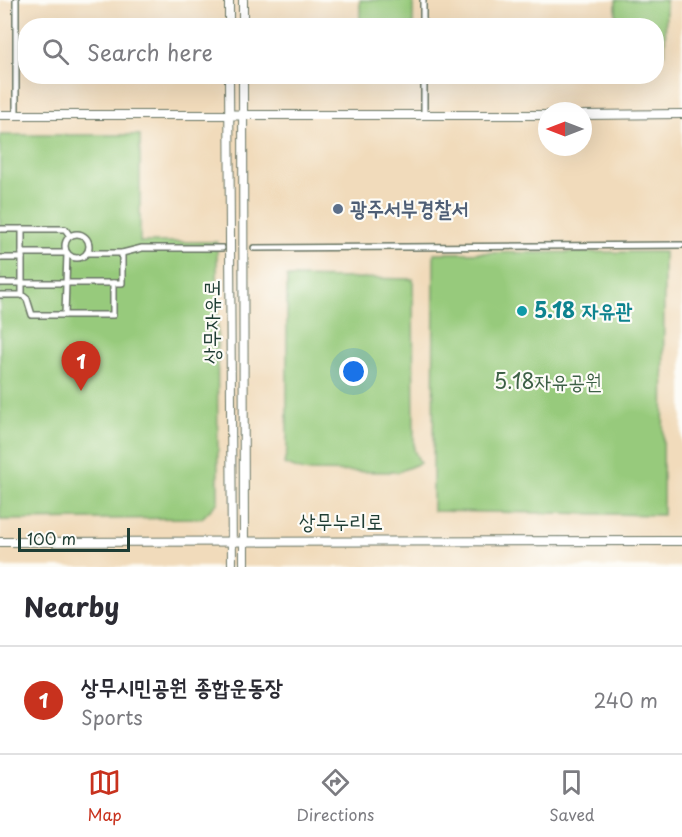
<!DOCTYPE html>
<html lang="en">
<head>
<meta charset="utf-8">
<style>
  :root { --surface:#fff; --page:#f7f7f7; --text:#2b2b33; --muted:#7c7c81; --line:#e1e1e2; --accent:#c8321e }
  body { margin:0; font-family:"Playpen Sans","Poor Story",sans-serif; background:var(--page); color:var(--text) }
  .compass { position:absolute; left:538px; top:102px; width:54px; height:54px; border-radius:50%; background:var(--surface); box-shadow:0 6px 24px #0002; rotate:270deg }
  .scale { position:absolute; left:18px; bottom:15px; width:112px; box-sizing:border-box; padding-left:6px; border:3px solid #1f3d34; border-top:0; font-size:16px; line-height:21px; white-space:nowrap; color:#1f3d34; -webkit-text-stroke:4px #fdfcf7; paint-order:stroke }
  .you { position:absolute; left:354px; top:372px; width:21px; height:21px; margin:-15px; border:4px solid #fff; border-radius:50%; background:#1a73e8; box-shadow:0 0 0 9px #1a73e833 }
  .badge { display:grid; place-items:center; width:39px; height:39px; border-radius:50%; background:var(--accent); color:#fff; font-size:20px; font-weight:700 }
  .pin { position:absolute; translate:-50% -50px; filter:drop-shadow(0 2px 3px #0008) }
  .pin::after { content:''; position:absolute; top:32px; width:21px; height:18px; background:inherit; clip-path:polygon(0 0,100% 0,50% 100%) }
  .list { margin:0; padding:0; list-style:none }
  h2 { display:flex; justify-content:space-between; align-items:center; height:78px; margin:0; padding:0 24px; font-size:26px }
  h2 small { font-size:20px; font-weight:400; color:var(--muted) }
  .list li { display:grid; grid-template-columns:39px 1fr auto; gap:18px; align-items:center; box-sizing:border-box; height:108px; padding:0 24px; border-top:2px solid var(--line) }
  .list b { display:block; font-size:22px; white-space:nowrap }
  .list p { margin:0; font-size:20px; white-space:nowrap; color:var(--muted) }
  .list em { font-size:20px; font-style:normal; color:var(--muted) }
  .icon { flex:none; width:33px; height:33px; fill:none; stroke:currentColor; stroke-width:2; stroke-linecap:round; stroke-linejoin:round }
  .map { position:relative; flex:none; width:682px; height:567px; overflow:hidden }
  .search { position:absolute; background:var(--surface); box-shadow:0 6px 24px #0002; left:18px; right:18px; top:18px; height:66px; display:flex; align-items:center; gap:15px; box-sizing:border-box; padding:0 21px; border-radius:24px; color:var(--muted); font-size:22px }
  .sheet { height:186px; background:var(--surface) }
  nav { display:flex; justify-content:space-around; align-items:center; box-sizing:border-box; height:84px; border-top:2px solid var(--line); background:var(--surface); font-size:16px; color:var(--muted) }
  nav a { display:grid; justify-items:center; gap:3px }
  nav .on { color:var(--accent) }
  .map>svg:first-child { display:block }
  .green { fill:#97ca7b; stroke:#5b8458; stroke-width:1.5 }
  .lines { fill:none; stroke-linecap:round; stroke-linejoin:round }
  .pedestrian-casing { stroke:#687463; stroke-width:8 }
  .tertiary-casing { stroke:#687463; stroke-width:10 }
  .secondary-casing { stroke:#687463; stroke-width:11 }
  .pedestrian { stroke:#fff; stroke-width:5 }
  .tertiary { stroke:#fff; stroke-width:8 }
  .secondary { stroke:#fff; stroke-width:9 }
  .service-dot { fill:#5c6f8a; stroke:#fdfcf7; stroke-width:2 }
  .culture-dot { fill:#0f9aa8; stroke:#fdfcf7; stroke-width:2 }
  .labels { text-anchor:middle; stroke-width:4.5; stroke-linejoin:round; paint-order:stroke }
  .service-label { font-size:21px; font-weight:bold; fill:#4e5e75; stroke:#fdfcf7; text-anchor:start }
  .culture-label { font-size:21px; font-weight:bold; fill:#0d838f; stroke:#fdfcf7; text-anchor:start }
  .street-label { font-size:21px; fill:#1f3d34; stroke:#fdfcf7 }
  .park-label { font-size:21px; fill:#3d6046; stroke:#fdfcf7 }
</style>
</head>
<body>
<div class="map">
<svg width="682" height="567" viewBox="0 0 682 567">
  <rect width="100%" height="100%" fill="#fdfcf7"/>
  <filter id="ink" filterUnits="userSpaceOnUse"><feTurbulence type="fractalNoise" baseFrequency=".0167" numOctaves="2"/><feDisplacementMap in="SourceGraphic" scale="12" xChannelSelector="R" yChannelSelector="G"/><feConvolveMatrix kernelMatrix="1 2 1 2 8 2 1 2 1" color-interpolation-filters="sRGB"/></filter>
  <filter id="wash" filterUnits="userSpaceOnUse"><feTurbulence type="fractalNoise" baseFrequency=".008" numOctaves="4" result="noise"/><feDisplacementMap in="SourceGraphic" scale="24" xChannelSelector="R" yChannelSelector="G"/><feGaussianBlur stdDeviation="1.35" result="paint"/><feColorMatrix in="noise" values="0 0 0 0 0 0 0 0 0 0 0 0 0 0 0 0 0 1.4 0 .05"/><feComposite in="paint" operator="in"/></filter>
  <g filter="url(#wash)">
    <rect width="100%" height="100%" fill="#f1dbbb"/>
    <g class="green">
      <rect x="360" y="0" width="53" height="25"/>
      <path d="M 616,0 L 666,0 L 665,54 L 657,54 L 656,26 L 616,25 Z"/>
      <path d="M 0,135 L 140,135 L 140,242 L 217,242 L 218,502 L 202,518 L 0,520 Z"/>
      <path d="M 664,252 L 663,515 L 433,511 L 434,253 Z"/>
      <path d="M 287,277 L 413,279 L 414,450 L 420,463 L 398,472 L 303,471 L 284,464 L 287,450 Z"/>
    </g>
  </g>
  <g filter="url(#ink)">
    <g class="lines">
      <g class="pedestrian-casing">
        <g id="pedestrian">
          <path d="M 16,0 L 16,115"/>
          <path d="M 423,0 L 423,26"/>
          <path d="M 424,76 L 424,116"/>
          <path d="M 0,229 L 65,229 L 70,236"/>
          <circle cx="77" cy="246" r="12"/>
          <path d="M 254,248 L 682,245"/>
          <path d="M 22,253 L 67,253 L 65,315"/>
          <path d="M 87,253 L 122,253 L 142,248 L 222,248"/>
          <path d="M 0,258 L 22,258 L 22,229"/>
          <path d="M 0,283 L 22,283 L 22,258"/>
          <path d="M 0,295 L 22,295 L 22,283 L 122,283 L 122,253"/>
          <path d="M 22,295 L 27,299 L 32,315 L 113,315 L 113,283"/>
        </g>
      </g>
      <g class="tertiary-casing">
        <g id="tertiary">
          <path d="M 229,0 L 229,26"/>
          <path d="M 243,0 L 243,26"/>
          <path d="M 229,76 L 232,567"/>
          <path d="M 243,76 L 244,567"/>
          <path d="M 0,115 L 229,115"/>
          <path d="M 243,115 L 547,115"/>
          <path d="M 583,115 L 682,114"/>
          <path d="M 0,542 L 682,541"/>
        </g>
      </g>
      <g class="secondary-casing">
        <path id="secondary" d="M 229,115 L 243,115"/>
      </g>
      <use href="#pedestrian" class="pedestrian"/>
      <use href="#tertiary" class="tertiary"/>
      <use href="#secondary" class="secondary"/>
    </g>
  </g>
  <circle class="service-dot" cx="338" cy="209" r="6"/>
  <circle class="culture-dot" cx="522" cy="311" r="6"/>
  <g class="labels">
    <g class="service-label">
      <text x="350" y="216">광주서부경찰서</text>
    </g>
    <g class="culture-label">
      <text x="534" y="318">5.18 자유관</text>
    </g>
    <g class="street-label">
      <text transform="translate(212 322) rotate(-90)" y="7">상무자유로</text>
      <text x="341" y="529">상무누리로</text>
    </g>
    <g class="park-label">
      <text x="548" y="389">5.18자유공원</text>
    </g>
  </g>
</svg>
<svg class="compass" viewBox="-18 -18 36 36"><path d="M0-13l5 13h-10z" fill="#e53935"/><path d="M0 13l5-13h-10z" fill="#7c7c81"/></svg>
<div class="scale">100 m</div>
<div class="you"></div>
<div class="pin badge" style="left:81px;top:391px">1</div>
<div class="search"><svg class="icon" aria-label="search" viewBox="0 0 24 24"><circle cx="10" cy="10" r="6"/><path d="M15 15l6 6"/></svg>Search here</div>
</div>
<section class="sheet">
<h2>Nearby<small></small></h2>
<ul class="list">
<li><span class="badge">1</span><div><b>상무시민공원 종합운동장</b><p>Sports</p></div><em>240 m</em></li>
</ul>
</section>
<nav>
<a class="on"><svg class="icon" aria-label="map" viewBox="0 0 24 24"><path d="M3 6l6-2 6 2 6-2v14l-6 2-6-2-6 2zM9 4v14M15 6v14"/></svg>Map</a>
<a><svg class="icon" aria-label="directions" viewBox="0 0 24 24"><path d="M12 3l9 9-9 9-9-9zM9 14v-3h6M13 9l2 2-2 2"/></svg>Directions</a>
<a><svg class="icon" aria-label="saved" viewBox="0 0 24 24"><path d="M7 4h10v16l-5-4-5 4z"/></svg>Saved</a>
</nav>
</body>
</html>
